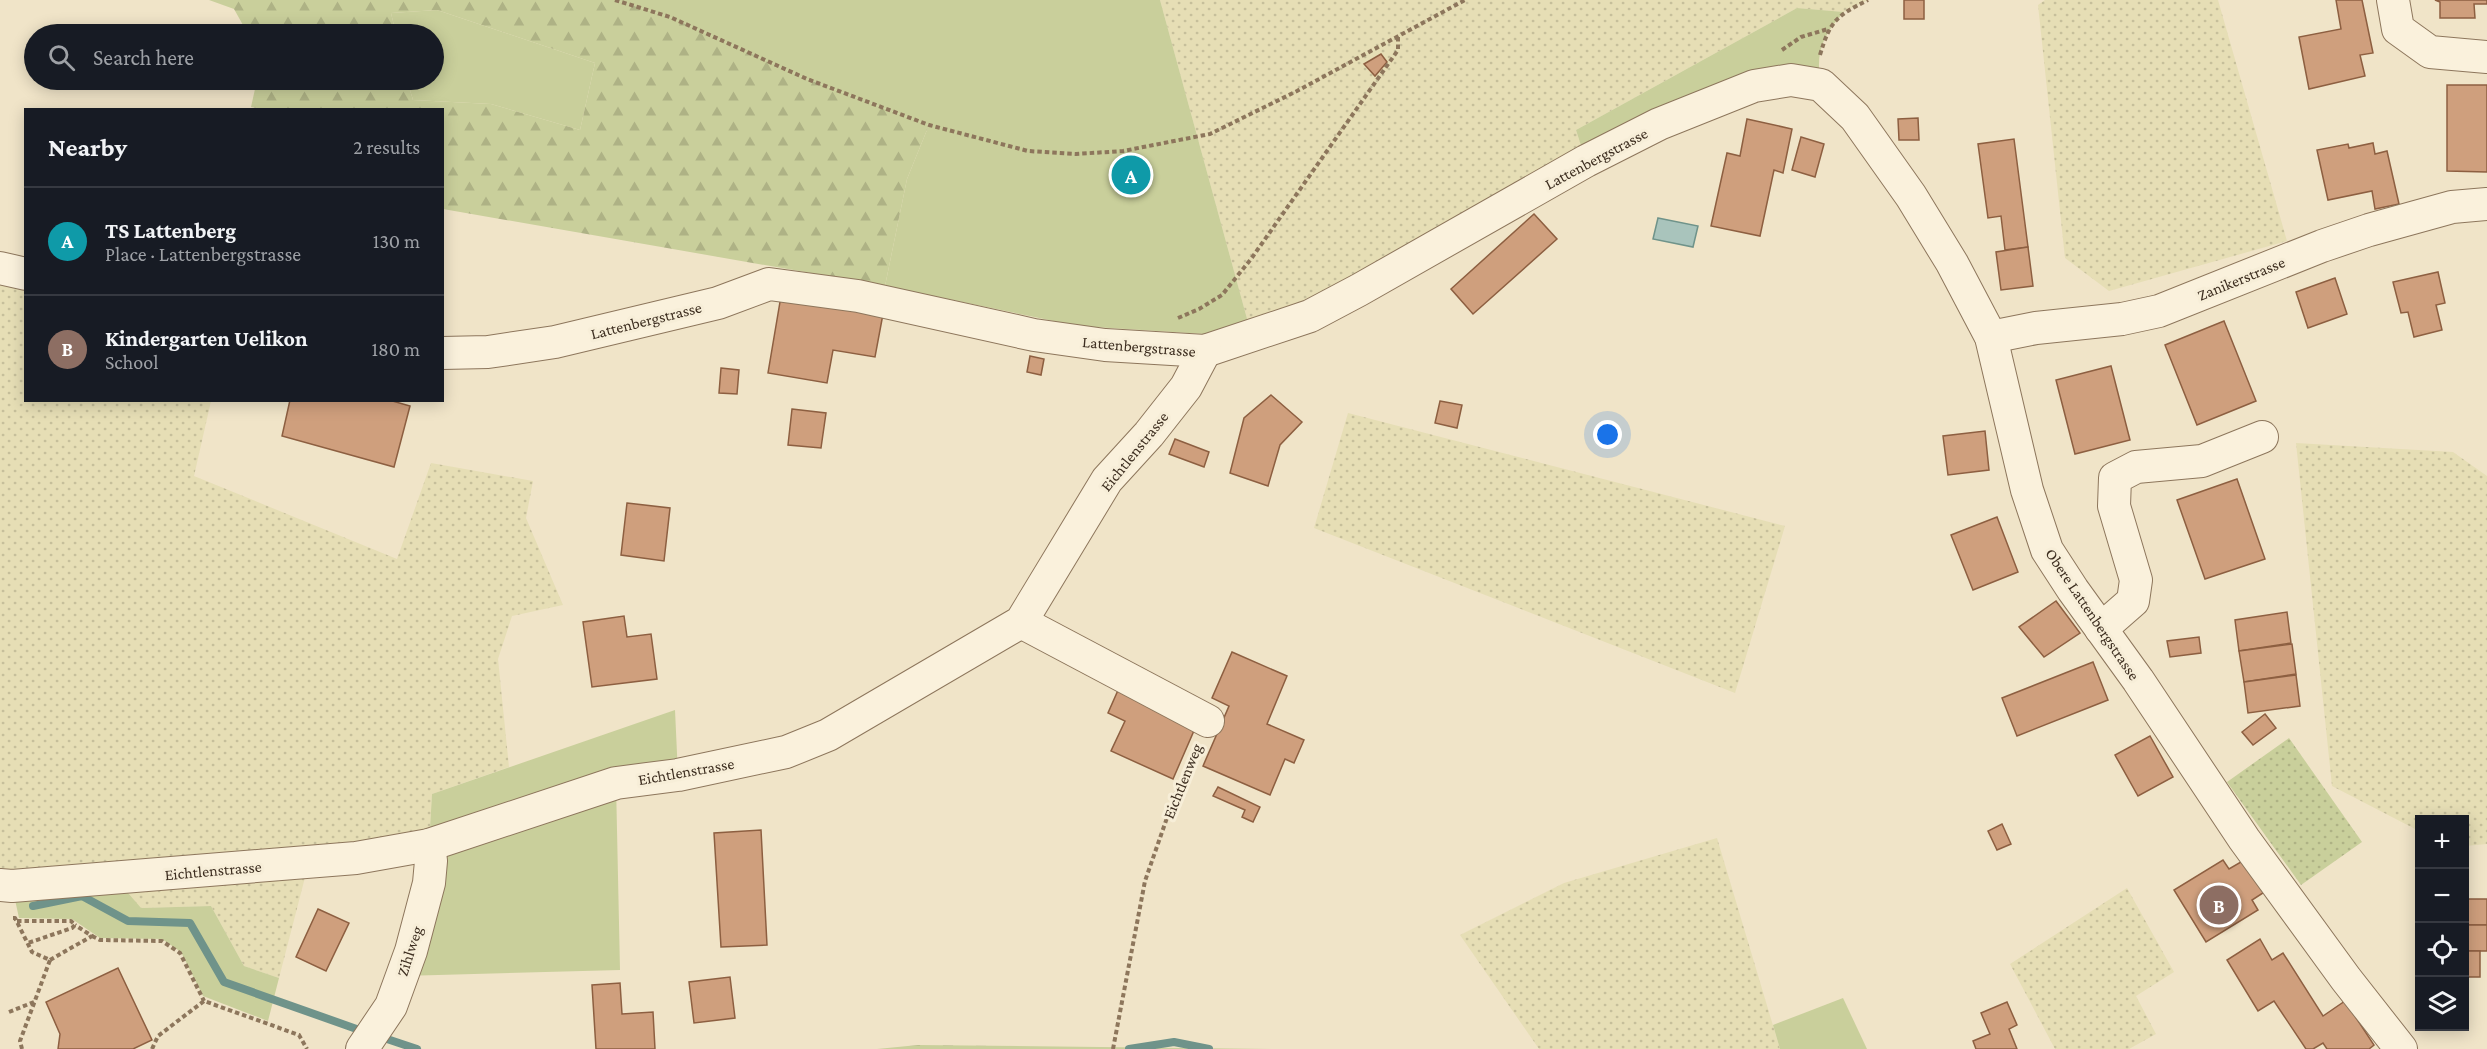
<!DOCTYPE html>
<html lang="en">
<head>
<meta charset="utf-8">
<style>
  :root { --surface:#171b24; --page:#20242c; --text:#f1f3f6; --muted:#9ea1a6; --line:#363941; --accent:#0b8043 }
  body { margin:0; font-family:"Crimson Pro",serif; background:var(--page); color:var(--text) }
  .controls { position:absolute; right:18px; bottom:18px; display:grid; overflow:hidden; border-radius:0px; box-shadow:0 3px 15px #0003 }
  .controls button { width:54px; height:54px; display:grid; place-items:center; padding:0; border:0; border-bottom:2px solid var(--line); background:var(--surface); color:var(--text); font:30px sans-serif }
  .you { position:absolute; left:1608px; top:435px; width:21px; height:21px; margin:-15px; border:4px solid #fff; border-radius:50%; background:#1a73e8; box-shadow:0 0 0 9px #1a73e833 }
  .badge { display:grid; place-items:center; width:39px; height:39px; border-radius:50%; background:var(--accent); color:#fff; font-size:20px; font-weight:700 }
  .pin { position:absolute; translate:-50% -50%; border:3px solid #fff; box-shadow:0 2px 6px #0006 }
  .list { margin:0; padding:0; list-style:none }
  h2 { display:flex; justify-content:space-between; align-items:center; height:78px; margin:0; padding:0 24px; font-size:26px }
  h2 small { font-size:20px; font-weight:400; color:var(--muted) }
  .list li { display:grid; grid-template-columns:39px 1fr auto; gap:18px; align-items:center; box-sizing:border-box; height:108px; padding:0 24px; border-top:2px solid var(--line) }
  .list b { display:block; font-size:22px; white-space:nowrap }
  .list p { margin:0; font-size:20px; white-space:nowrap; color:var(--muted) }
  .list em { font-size:20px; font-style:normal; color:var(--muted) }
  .icon { flex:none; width:33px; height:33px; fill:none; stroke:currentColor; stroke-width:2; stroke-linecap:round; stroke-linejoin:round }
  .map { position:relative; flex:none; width:2487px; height:1049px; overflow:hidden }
  .search { position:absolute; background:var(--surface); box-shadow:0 3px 15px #0003; left:24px; top:24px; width:420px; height:66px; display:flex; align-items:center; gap:15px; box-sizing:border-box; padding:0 21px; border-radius:33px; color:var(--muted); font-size:22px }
  .panel { position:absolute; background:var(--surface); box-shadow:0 3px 15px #0003; left:24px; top:108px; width:420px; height:294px; border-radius:0px }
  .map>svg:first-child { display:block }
  .farmland { fill:url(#farmland-dots) }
  .grass { fill:#c9cf9b }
  .forest { fill:url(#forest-firs) }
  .park { fill:url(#park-dots) }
  .water { fill:#a9c4bc; stroke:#6f938a; stroke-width:1.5 }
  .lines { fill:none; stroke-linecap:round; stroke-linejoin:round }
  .stream { stroke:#6f938a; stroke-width:8 }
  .building { fill:#cf9f7d; stroke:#8d5f41; stroke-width:1.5 }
  .minor-casing { stroke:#8d765c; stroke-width:34 }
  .path { stroke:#8d765c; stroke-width:4; stroke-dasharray:4.5 3; stroke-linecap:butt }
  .minor { stroke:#faf1dc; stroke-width:32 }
  .labels { text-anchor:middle; stroke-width:6; stroke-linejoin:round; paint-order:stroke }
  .street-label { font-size:16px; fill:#3d2e20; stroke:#f7eed8 }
</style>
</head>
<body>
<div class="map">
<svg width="2487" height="1049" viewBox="0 0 2487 1049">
  <defs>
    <pattern id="farmland-dots" width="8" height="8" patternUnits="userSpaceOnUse" patternTransform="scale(1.5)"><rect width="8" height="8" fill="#e6deb5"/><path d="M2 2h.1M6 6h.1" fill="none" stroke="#c6bf9b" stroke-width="1.8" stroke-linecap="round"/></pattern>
    <pattern id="forest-firs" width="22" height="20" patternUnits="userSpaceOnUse" patternTransform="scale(1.5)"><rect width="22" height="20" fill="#c9cf9b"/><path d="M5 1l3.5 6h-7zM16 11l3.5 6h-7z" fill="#aeb285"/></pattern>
    <pattern id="park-dots" width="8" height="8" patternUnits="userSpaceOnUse" patternTransform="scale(1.5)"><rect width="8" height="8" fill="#c9cf9b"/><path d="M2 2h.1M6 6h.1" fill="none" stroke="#aeb285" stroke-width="1.8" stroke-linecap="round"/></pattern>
  </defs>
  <rect width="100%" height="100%" fill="#f0e4c8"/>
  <g class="farmland">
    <path d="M 1160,0 L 1868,0 L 1844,12 L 1797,8 L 1576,130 L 1586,161 L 1252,337 Z"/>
    <path d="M 2045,0 L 2218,0 L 2287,241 L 2109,291 L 2065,258 L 2038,5 Z"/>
    <path d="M 0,269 L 25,274 L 26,400 L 211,401 L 194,476 L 397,559 L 431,463 L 533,481 L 526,518 L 563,605 L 512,616 L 498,659 L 509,767 L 432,794 L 429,845 L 309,862 L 279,978 L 244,966 L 211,906 L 141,908 L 0,885 Z"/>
    <path d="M 1348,413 L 1785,526 L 1735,693 L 1314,528 Z"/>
    <path d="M 2296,443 L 2453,452 L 2487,476 L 2487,844 L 2465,846 L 2464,820 L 2420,820 L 2419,831 L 2332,786 Z"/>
    <path d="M 1717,838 L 1780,1049 L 1539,1049 L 1460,935 L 1564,883 Z"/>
    <path d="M 2127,888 L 2174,972 L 2136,996 L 2156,1034 L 2129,1049 L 2055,1049 L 2010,964 Z"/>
  </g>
  <g class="grass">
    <path d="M 615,0 L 1160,0 L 1252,337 L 1078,326 L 885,286 L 907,179 L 929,125 L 807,79 L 670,17 Z"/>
    <path d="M 1797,8 L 1844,12 C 1822,36 1815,53 1821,85 L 1791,80 L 1586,161 L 1576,130 Z"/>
    <path d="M 437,10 L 595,63 L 580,130 L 491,104 L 413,100 L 407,80 L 434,80 L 434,34 L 396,34 L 391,13 Z"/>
    <path d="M 675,710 L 678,775 L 616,783 L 620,970 L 402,976 L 429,845 L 432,794 Z"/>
    <path d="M 115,878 L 141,908 L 211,906 L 244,966 L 279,978 L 268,1021 L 203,996 L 181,952 L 162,939 L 100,938 L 72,919 L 19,918 L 12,886 Z"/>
    <path d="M 1843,998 L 1867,1049 L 1780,1049 L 1773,1025 Z"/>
  </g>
  <g class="forest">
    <path d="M 209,0 L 615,0 L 670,17 L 807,79 L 929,125 L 907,179 L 885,286 L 443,209 L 442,110 L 262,109 L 251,107 L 257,80 L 407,80 L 413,100 L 491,104 L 580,130 L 595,63 L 437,10 L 391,13 L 396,34 L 248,34 L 234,9 Z"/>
    <path d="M 918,1045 L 1274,1049 L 877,1049 Z"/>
  </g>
  <path class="park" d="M 2289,738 L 2362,842 L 2301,885 L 2227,782 Z"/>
  <path class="water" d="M 1658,218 L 1698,226 L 1693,247 L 1653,239 Z"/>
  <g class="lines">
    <g class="stream">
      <path d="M 33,906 L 82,896 L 128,921 L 190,923 L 224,982 L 365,1032"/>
      <path d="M 378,1036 L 417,1049"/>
      <path d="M 1129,1049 L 1174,1042 L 1209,1049"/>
    </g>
  </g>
  <g class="building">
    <rect x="1904" y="0" width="20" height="19"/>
    <path d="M 2336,0 L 2362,0 L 2373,53 L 2360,55 L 2365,76 L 2309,89 L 2299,37 L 2341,29 Z"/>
    <path d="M 2435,0 L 2487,0 L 2487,4 L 2474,4 L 2475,18 L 2440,18 L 2440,2 Z"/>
    <path d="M 1381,54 L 1387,62 L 1375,76 L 1364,64 Z"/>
    <path d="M 2447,85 L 2487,85 L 2487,172 L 2447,171 Z"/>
    <path d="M 1918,118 L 1919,140 L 1899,140 L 1898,119 Z"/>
    <path d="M 1747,119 L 1792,129 L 1783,173 L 1774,170 L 1760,236 L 1711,226 L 1727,153 L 1740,156 Z"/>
    <path d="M 1801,137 L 1824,144 L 1815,177 L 1792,170 Z"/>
    <path d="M 2014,139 L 2028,247 L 2005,250 L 2001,216 L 1988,218 L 1978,144 Z"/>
    <path d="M 2373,143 L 2375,154 L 2387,151 L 2399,204 L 2375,209 L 2372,191 L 2328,200 L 2317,150 L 2348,144 L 2349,148 Z"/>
    <path d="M 1140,161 L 1142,187 L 1122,188 L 1120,163 Z"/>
    <path d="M 1534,214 L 1557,239 L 1473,314 L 1451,289 Z"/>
    <path d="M 2028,247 L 2033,286 L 2001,290 L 1996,252 Z"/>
    <path d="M 2438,272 L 2445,303 L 2436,305 L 2442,330 L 2414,337 L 2408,312 L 2401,313 L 2393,282 Z"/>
    <path d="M 2335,278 L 2347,314 L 2308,328 L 2296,292 Z"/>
    <path d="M 781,296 L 883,314 L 875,357 L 833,350 L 827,383 L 768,373 Z"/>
    <path d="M 2224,321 L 2256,401 L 2197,425 L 2165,345 Z"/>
    <path d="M 1030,356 L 1044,359 L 1041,375 L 1027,372 Z"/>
    <path d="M 2111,366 L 2130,440 L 2075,454 L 2056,380 Z"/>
    <path d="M 721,368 L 739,370 L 737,394 L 719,393 Z"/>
    <path d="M 1271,395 L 1302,422 L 1280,445 L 1268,486 L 1230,473 L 1244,418 Z"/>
    <path d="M 290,400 L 389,400 L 410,406 L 394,467 L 282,436 Z"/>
    <path d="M 1440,401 L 1462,405 L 1457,428 L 1435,423 Z"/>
    <path d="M 792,409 L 826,413 L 821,448 L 788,445 Z"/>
    <path d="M 1985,431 L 1989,470 L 1948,475 L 1943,436 Z"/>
    <path d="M 1175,439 L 1209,452 L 1204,467 L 1169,454 Z"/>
    <path d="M 2237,479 L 2265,559 L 2205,579 L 2177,500 Z"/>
    <path d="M 627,503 L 670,508 L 664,561 L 621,555 Z"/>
    <path d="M 1997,517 L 2018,572 L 1973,590 L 1951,535 Z"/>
    <path d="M 2056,601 L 2080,633 L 2044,657 L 2019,627 Z"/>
    <path d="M 2287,612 L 2291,643 L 2239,651 L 2235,620 Z"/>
    <path d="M 624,616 L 627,637 L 651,634 L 657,679 L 592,687 L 583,622 Z"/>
    <path d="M 2199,637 L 2201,653 L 2170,657 L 2167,641 Z"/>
    <path d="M 2292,644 L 2296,674 L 2244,682 L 2239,651 Z"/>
    <path d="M 1232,652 L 1287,676 L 1267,724 L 1304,740 L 1294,763 L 1285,759 L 1270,795 L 1203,766 L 1229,706 L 1212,698 Z"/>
    <path d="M 2093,662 L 2108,700 L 2017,736 L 2002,698 Z"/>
    <path d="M 2296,675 L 2300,706 L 2248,713 L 2244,682 Z"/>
    <path d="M 1119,688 L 1196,726 L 1173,779 L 1111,751 L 1125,721 L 1108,713 Z"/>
    <path d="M 2265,714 L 2276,728 L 2253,745 L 2242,732 Z"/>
    <path d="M 2150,736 L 2173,777 L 2138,796 L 2115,755 Z"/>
    <path d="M 1218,787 L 1260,807 L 1253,822 L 1242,817 L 1245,810 L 1213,796 Z"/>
    <path d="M 2002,824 L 2011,844 L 1997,850 L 1988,831 Z"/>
    <path d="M 761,830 L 767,945 L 721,947 L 714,833 Z"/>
    <path d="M 2246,859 L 2266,891 L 2252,900 L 2258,910 L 2206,942 L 2174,890 L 2223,860 L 2229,869 Z"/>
    <rect x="2464" y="899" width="23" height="26"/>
    <path d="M 318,909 L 349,923 L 326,971 L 296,957 Z"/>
    <rect x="2464" y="925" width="23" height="26"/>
    <path d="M 2260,939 L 2272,960 L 2283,953 L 2323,1016 L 2345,1001 L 2374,1045 L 2369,1049 L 2327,1049 L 2323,1043 L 2313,1049 L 2306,1049 L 2274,1001 L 2258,1011 L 2227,960 Z"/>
    <rect x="2464" y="951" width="16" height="26"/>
    <path d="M 118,968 L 152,1040 L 133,1049 L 58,1049 L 60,1034 L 46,1002 Z"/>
    <path d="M 730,977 L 735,1018 L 694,1023 L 689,982 Z"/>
    <path d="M 620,983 L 622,1014 L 653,1012 L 655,1049 L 596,1049 L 592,985 Z"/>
    <path d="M 2007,1002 L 2017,1025 L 2009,1029 L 2017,1049 L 1976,1049 L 1973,1041 L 1990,1034 L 1981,1013 Z"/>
  </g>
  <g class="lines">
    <g class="minor-casing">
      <g id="minor">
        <path d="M 2393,0 L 2398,29 L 2430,52 L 2487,57"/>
        <path d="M 0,268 L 26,274"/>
        <path d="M 1991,337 L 2036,328 L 2122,319 L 2159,311 L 2322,246 L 2369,230 L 2452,207 L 2487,204"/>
        <path d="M 442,353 L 488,352 L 555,342 L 718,303 L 769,284 L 858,296 L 1034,335 L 1105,345 L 1205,351 L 1310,316 L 1359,290 L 1586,161 L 1659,124 L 1754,86 L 1791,80 L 1821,85 L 1855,117 L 1911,196 L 1952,263 L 1991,337 L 2027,490 L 2047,550 L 2073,590 L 2138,680 L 2244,839 L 2346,979 L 2401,1049"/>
        <path d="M 1021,622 L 1208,721"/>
        <path d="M 2101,629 L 2133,601 L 2136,580 L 2114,506 L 2115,478 L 2136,467 L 2202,461 L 2262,437"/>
        <path d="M 0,885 L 12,886 L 356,858 L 429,845 L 616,783 L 678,775 L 786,752 L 828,735 L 1021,622 L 1107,480 L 1149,434 L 1186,387 L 1205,351"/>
        <path d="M 362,1049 L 391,1006 L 411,951 L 429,883 L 431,861 L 429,845"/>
      </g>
    </g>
    <g class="path">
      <path d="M 615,0 L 670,17 L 807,79 L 929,125 L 1028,151 L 1076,154 L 1123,151 L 1210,134 L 1297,91 L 1465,0"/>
      <path d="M 1782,50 L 1801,37 L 1828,29"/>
      <path d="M 1820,55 C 1830,21 1836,16 1868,0"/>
      <path d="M 1178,318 L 1199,309 L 1222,295 L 1251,259 L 1398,50 L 1398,37"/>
      <path d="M 13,918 L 15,918 L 32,952 L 50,960 L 20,1041 L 22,1049"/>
      <path d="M 17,921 L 71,921 L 75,925 L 72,928 L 28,943"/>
      <path d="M 92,936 L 100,940 L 162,941 L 180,953 L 204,1001"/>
      <path d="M 50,960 L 92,936 L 75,925"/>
      <path d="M 9,1012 L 34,1002"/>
      <path d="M 152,1049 L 158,1036 L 204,1001 L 299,1035 L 307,1049"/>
      <path d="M 1113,1049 L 1145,881 L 1176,792 L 1196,747"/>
    </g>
    <use href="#minor" class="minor"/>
  </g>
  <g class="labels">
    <g class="street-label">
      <text transform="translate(1596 158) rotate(-28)" y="6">Lattenbergstrasse</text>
      <text transform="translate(2241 278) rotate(-22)" y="6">Zanikerstrasse</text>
      <text transform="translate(646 320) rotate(-14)" y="6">Lattenbergstrasse</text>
      <text transform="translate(1139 346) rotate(5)" y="6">Lattenbergstrasse</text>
      <text transform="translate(1134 451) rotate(-51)" y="6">Eichtlenstrasse</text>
      <text transform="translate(2093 614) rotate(56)" y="6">Obere Lattenbergstrasse</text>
      <text transform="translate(686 771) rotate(-10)" y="6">Eichtlenstrasse</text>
      <text transform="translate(1182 781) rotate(-68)" y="6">Eichtlenweg</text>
      <text transform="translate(213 870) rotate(-5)" y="6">Eichtlenstrasse</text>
      <text transform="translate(409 951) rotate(-72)" y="6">Zihlweg</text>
    </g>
  </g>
</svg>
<div class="controls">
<button>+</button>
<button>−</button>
<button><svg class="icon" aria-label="locate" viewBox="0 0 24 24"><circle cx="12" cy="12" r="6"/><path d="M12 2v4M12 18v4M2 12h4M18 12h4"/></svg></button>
<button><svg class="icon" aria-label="layers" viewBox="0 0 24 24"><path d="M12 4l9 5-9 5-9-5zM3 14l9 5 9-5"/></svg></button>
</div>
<div class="you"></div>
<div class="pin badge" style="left:1131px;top:175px;background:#0f9aa8">A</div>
<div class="pin badge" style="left:2219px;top:905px;background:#8d6e63">B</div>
<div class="search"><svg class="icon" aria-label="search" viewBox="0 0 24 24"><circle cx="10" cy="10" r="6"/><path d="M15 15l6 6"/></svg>Search here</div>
<section class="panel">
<h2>Nearby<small>2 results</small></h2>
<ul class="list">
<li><span class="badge" style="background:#0f9aa8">A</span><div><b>TS Lattenberg</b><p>Place · Lattenbergstrasse</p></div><em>130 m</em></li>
<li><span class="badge" style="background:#8d6e63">B</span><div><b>Kindergarten Uelikon</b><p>School</p></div><em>180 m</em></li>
</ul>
</section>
</div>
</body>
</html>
